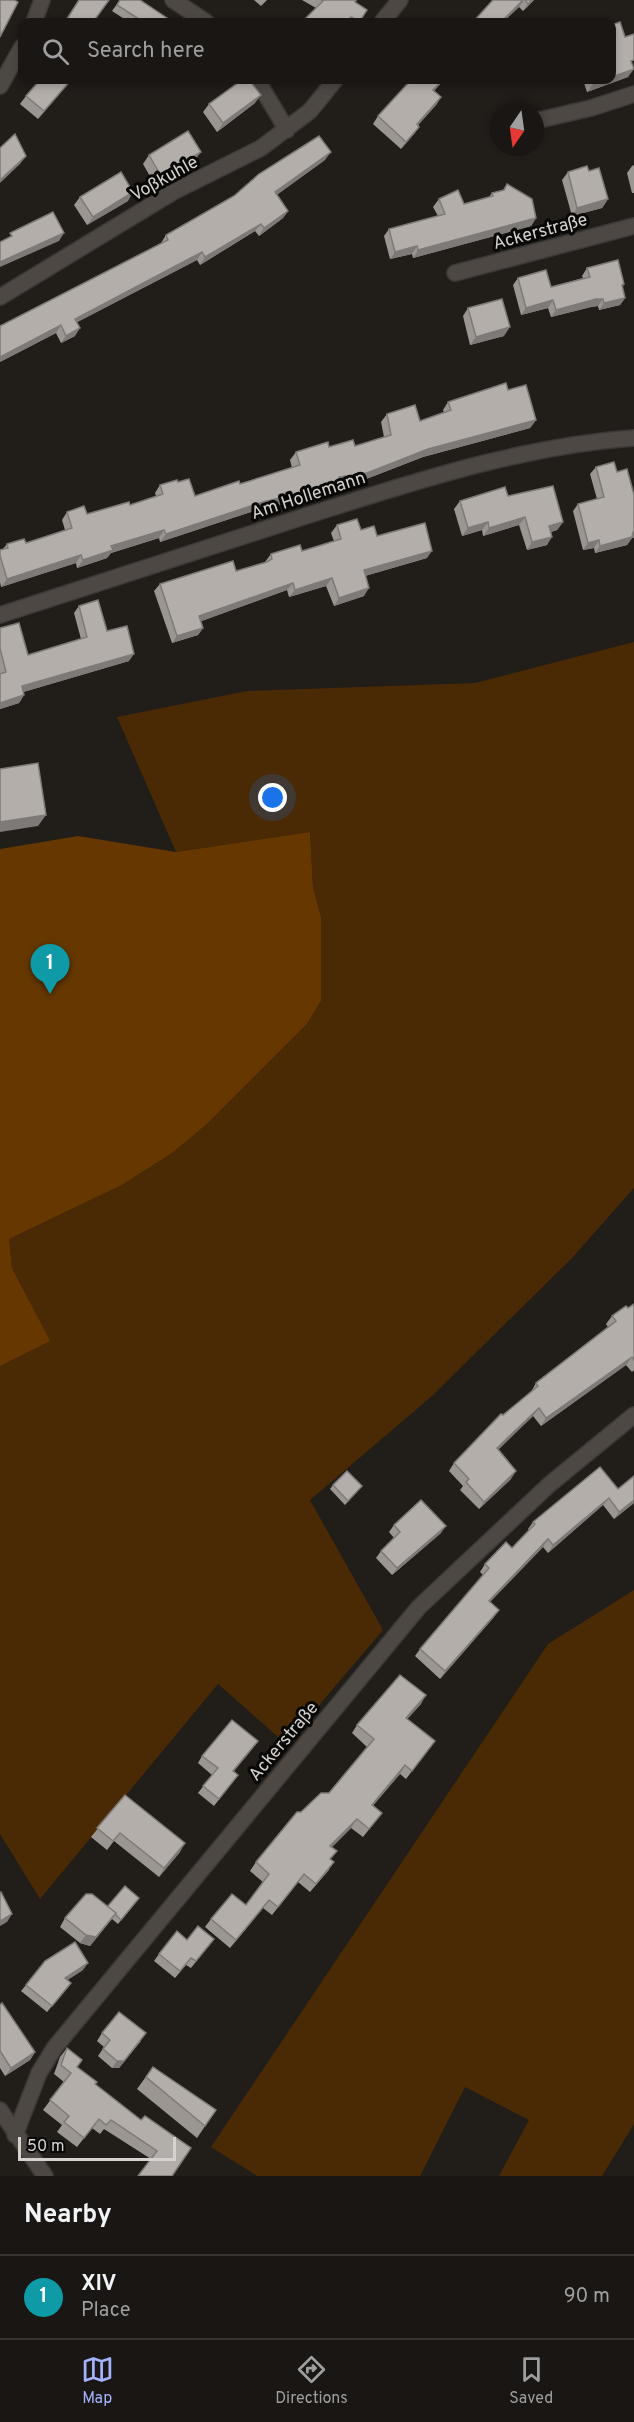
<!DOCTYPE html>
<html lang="en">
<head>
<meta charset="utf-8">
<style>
  :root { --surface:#191613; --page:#262321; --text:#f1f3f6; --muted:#9f9fa0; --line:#373533; --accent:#a1b3fd }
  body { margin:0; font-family:Overpass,sans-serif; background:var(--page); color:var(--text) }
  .compass { position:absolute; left:490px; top:102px; width:54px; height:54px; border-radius:50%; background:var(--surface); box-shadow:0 3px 9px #0003; rotate:193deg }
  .scale { position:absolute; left:18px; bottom:15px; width:158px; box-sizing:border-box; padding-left:6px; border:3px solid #d5d2d0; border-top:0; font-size:16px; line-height:21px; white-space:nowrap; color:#d5d2d0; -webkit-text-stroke:4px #090806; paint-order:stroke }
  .you { position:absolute; left:273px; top:798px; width:21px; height:21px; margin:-15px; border:4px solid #fff; border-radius:50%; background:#1a73e8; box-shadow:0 0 0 9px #1a73e833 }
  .badge { display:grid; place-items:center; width:39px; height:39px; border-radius:50%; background:var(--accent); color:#fff; font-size:20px; font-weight:700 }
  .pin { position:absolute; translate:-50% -50px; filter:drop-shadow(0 2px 3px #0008) }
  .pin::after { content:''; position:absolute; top:32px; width:21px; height:18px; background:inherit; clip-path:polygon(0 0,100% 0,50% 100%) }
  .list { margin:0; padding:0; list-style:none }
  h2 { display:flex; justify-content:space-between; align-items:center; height:78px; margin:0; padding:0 24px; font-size:26px }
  h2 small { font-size:20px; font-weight:400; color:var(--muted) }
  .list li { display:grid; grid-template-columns:39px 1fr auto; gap:18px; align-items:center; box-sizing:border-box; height:84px; padding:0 24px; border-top:2px solid var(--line) }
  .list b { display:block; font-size:22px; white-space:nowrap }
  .list p { margin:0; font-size:20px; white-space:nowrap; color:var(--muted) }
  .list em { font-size:20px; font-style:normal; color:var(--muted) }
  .icon { flex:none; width:33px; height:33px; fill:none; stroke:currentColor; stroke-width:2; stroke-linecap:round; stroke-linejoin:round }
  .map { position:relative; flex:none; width:634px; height:2176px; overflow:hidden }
  .search { position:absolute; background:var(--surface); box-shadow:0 3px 9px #0003; left:18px; right:18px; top:18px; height:66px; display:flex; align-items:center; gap:15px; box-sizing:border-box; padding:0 21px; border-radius:12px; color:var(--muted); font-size:22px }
  .sheet { height:162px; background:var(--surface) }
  nav { display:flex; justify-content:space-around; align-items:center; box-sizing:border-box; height:84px; border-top:2px solid var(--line); background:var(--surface); font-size:16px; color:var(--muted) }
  nav a { display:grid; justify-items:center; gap:3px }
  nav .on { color:var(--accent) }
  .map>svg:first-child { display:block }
  .green { fill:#4a2a05 }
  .forest { fill:#663800 }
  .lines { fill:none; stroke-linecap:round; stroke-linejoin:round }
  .minor-casing { stroke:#3b3836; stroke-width:18 }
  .minor { stroke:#4d4844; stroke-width:15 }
  .wall { fill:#9b9692 }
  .shaded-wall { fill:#7e7a77 }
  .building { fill:#b4aeaa; stroke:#7e7a77; stroke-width:1.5 }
  .labels { text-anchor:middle; stroke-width:6; stroke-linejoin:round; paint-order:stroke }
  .street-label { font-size:18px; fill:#d5d2d0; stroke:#090806 }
</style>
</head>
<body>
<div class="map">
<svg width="634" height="2176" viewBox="0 0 634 2176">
  <rect width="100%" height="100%" fill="#211d19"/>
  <g class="green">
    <path d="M 634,642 L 634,1188 L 572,1258 L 432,1396 L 310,1500 L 383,1630 L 286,1744 L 218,1684 L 40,1899 L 0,1834 L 0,1366 L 49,1341 L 12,1268 L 9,1239 L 122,1185 L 172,1153 L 207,1124 L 307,1024 L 321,1001 L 321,917 L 313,887 L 310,832 L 176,852 L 117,717 L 247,691 L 475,683 Z"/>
    <path d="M 634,1590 L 634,2124 L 602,2176 L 499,2176 L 529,2120 L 465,2087 L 420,2176 L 257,2176 L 211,2147 L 548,1644 Z"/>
  </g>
  <path class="forest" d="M 310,832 L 313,887 L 321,917 L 321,1001 L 307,1024 L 207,1124 L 172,1153 L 122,1185 L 9,1239 L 12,1268 L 50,1341 L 0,1366 L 0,849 L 78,836 L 176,852 Z"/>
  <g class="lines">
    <g class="minor-casing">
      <g id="minor">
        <path d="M 173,0 L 206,22"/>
        <path d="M 34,22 L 42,0"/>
        <path d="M 382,22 L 400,0"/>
        <path d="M 257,80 L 287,130"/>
        <path d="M 0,86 L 22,47"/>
        <path d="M 535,121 L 591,108 L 634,94"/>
        <path d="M 455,273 L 634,226"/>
        <path d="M 0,297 L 173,192 L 261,148 L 310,111 L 335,80"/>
        <path d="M 0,615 C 104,581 208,547 312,514 C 417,481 523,446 634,438"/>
        <path d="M 0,2110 L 45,2176"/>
        <path d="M 15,2135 L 39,2073 L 55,2047 L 419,1607 L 550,1484 L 634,1415"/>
      </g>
    </g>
    <use href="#minor" class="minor"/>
  </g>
  <g class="wall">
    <path d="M 120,0 L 168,22 L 129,22 L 112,11 Z"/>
    <path d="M 254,0 L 267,0 L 261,6 Z"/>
    <path d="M 302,0 L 357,0 L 355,2 L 367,10 L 359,22 L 302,22 L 316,8 Z"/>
    <path d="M 493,0 L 534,0 L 523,11 L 519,7 L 503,22 L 473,22 Z"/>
    <path d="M 633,67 L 628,77 L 587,92 L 583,80 L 612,80 Z"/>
    <path d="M 408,80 L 444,80 L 434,91 L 441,97 L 436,105 L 418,125 L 419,127 L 414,134 L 401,149 L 373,124 L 378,116 L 410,81 Z"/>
    <path d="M 68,84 L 38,119 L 20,104 L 26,96 Z"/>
    <path d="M 255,103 L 217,132 L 203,112 L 209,104 Z"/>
    <path d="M 149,155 L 195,160 L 155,185 L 143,164 Z"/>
    <path d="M 325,160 L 277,194 L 288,211 L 283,218 L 259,236 L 255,231 L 200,265 L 197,260 L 77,322 L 75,336 L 61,343 L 56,333 L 0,362 L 161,243 L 166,235 Z"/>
    <path d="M 634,165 L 634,193 L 632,193 L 627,173 L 632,166 Z"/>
    <path d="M 589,171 L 608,199 L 602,208 L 572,216 L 562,180 L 568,172 Z"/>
    <path d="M 507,184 L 536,218 L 531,226 L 413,258 L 412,254 L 390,259 L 384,236 L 389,229 L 438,216 L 433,207 L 439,199 L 464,204 L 489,197 L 492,193 L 503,190 Z"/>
    <path d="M 80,197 L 128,201 L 87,225 L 74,205 Z"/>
    <path d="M 587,268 L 624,284 L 622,288 L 625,298 L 620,305 L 599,310 L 598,306 L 591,307 L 551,317 L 548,308 L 521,315 L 513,285 L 518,278 L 551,287 L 583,278 L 582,276 Z"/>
    <path d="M 468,308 L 504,336 L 470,345 L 463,316 Z"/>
    <path d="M 508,390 L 536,420 L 530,428 L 423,457 L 361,481 L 339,485 L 335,490 L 287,506 L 286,503 L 257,510 L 160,542 L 159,538 L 111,553 L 107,558 L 77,568 L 76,563 L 1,587 L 0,582 L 0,550 L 3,549 L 7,544 L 26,543 L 65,530 L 62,520 L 67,512 L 87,514 L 130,505 L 156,496 L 155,493 L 160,485 L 178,482 L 195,496 L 240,484 L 292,468 L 290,460 L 296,452 L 329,447 L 355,446 L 384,437 L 381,422 L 387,414 L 420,421 L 444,413 L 443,410 L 448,402 Z"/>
    <path d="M 596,467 L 617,472 L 634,495 L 634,538 L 632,538 L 627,545 L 595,553 L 594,548 L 583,550 L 573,511 L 578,504 L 597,499 L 590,474 Z"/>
    <path d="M 508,496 L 563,522 L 557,530 L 551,532 L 547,545 L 527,550 L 519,525 L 483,536 L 482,530 L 462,536 L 454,509 L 460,501 Z"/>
    <path d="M 337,525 L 361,530 L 377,536 L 427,558 L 365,576 L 364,596 L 334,606 L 326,586 L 289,597 L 287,590 L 201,621 L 203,628 L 198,635 L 172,643 L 154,591 L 160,584 L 236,571 L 265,562 L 271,554 L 302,551 L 334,541 L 331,533 Z"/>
    <path d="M 79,606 L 107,631 L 129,661 L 23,692 L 24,695 L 19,703 L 0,709 L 0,628 L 28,655 L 81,639 L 74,613 Z"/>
    <path d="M 634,1304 L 634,1370 L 632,1372 L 626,1365 L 541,1426 L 533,1416 L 498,1449 L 511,1479 L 479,1509 L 460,1490 L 463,1486 L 449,1471 L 454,1463 L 503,1415 L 531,1392 L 536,1383 L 608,1327 L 606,1324 L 612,1316 L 628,1308 Z"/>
    <path d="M 634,1476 L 634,1503 L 614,1519 L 603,1505 L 548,1553 L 543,1547 L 490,1602 L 494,1617 L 440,1679 L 415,1656 L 420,1649 L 483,1575 L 480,1572 L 485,1564 L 512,1548 L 529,1530 L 528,1529 L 533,1522 L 618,1489 Z"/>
    <path d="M 333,1485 L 362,1486 L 345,1505 L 330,1489 Z"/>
    <path d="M 394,1525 L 441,1533 L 392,1575 L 376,1558 L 381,1551 L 394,1538 L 389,1532 Z"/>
    <path d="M 421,1704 L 407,1719 L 435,1741 L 406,1779 L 400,1774 L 373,1805 L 382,1813 L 363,1837 L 351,1828 L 332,1847 L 331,1859 L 329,1870 L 310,1892 L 298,1882 L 272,1915 L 263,1908 L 230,1948 L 205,1927 L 211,1919 L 246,1905 L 263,1882 L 250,1871 L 256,1862 L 301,1812 L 329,1793 L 367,1747 L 352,1733 L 357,1725 Z"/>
    <path d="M 253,1748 L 234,1771 L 238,1775 L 214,1806 L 198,1793 L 212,1775 L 198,1763 L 202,1756 Z"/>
    <path d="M 125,1795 L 180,1852 L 159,1877 L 114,1841 L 107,1850 L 91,1837 Z"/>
    <path d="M 139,1898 L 118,1924 L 112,1919 L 90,1946 L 80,1943 L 60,1927 L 65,1918 Z"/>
    <path d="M 214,1939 L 191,1968 L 186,1965 L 175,1978 L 154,1961 L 159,1954 L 187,1940 Z"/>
    <path d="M 83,1970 L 67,1980 L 71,1983 L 47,2012 L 21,1991 L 26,1985 Z"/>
    <path d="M 0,2005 L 35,2052 L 30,2060 L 5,2076 L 0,2068 Z"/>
    <path d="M 102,2033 L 141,2041 L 119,2068 L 112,2068 L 98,2056 L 104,2047 L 97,2041 Z"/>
    <path d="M 67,2048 L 77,2067 L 95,2084 L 141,2120 L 191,2148 L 151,2159 L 104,2129 L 100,2134 L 92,2128 L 77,2147 L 57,2132 L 62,2125 L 43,2110 L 64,2082 L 54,2074 L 60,2057 Z"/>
    <path d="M 153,2067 L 216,2110 L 197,2138 L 137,2089 Z"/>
  </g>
  <g class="shaded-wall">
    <path d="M 524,0 L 519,7 L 503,22 L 501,22 Z"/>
    <path d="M 532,0 L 534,0 L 523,11 L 528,4 Z"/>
    <path d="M 634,69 L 628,77 L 587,92 L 593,84 L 606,80 L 612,80 L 612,77 Z"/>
    <path d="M 71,80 L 68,84 L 38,119 L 44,111 Z"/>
    <path d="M 261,95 L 255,103 L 217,132 L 223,123 Z"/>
    <path d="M 441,97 L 436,105 L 412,132 L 417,124 Z"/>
    <path d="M 419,127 L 414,134 L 401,149 L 406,142 Z"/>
    <path d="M 201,152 L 195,160 L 155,185 L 161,176 Z"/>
    <path d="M 331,152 L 325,160 L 270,200 L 275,192 Z"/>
    <path d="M 26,156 L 20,164 L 0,183 L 0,180 Z"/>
    <path d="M 133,192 L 128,201 L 87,225 L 93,217 Z"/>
    <path d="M 608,199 L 602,208 L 572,216 L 577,208 Z"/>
    <path d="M 288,211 L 283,218 L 259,236 L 264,228 Z"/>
    <path d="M 536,218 L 531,226 L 413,258 L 418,250 Z"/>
    <path d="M 261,224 L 255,231 L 200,265 L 205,257 Z"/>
    <path d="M 64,233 L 59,241 L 0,267 L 0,262 Z"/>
    <path d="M 417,246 L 412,254 L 390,259 L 395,252 Z"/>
    <path d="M 202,252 L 197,260 L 70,326 L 75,319 Z"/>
    <path d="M 625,298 L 620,305 L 599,310 L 604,303 Z"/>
    <path d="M 596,299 L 603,299 L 598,306 L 591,307 L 551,317 L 556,310 Z"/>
    <path d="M 553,300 L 548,308 L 521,315 L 526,308 Z"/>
    <path d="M 61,325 L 56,333 L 0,362 L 0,357 Z"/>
    <path d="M 510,327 L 504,336 L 470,345 L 476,337 Z"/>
    <path d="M 80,328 L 75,336 L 61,343 L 66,336 Z"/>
    <path d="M 536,420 L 530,428 L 423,457 L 361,481 L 339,485 L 335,490 L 287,506 L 293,498 L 339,477 L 428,449 Z"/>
    <path d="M 292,495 L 286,503 L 257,510 L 160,542 L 166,534 L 263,502 Z"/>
    <path d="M 525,517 L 519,525 L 483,536 L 489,528 Z"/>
    <path d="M 488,522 L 482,530 L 462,536 L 468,528 Z"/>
    <path d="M 563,522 L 557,530 L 544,534 L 549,526 Z"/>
    <path d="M 164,530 L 159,538 L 111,553 L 107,558 L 77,568 L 83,560 L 111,546 Z"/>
    <path d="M 634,532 L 634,538 L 632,538 L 627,545 L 595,553 L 600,546 Z"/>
    <path d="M 552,537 L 547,545 L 527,550 L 532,542 Z"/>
    <path d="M 599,540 L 594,548 L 583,550 L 588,543 Z"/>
    <path d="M 432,551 L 427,558 L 358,578 L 364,570 Z"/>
    <path d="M 81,555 L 76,563 L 1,587 L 7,579 Z"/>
    <path d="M 332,578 L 326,586 L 289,597 L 295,590 Z"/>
    <path d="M 293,583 L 287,590 L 194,624 L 199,616 Z"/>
    <path d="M 369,588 L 364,596 L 334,606 L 339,598 Z"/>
    <path d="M 203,628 L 198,635 L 172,643 L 177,636 Z"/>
    <path d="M 134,654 L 129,661 L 17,694 L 22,686 Z"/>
    <path d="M 24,695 L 19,703 L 0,709 L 0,703 Z"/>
    <path d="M 46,815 L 38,826 L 0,832 L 0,822 Z"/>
    <path d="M 632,1357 L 626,1365 L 541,1426 L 546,1418 Z"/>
    <path d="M 539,1408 L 533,1416 L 492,1456 L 497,1448 Z"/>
    <path d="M 516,1471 L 511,1479 L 479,1509 L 484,1502 Z"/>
    <path d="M 609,1498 L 603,1505 L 548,1553 L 553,1545 Z"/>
    <path d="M 634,1500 L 634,1503 L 614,1519 L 619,1512 Z"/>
    <path d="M 446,1526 L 441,1533 L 392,1575 L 397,1568 Z"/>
    <path d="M 548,1539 L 543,1547 L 484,1608 L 489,1601 Z"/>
    <path d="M 499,1610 L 494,1617 L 440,1679 L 445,1671 Z"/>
    <path d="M 426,1695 L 421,1704 L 400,1727 L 406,1718 Z"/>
    <path d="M 405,1765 L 400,1774 L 367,1813 L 372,1805 Z"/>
    <path d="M 357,1819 L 351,1828 L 325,1854 L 330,1846 Z"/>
    <path d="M 185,1843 L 180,1852 L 159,1877 L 164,1868 Z"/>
    <path d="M 269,1900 L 263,1908 L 230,1948 L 236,1940 Z"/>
    <path d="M 116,1913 L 90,1946 L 80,1943 L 86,1935 Z"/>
    <path d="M 12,1914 L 7,1922 L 0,1926 L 0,1921 Z"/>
    <path d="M 88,1963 L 83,1970 L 60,1985 L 65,1978 Z"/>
    <path d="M 146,2033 L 119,2068 L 112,2068 L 117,2061 Z"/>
    <path d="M 35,2052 L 30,2060 L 5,2076 L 11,2068 Z"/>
  </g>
  <g class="building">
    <path d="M 0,0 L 14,0 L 18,2 L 0,37 Z"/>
    <path d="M 79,0 L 109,0 L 93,22 L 65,22 Z"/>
    <path d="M 120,0 L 140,0 L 170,20 L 168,22 L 147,22 L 145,19 L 142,21 L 117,5 Z"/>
    <path d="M 321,0 L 356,0 L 355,2 L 367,10 L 360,21 L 351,17 L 345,22 L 302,22 L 323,1 Z"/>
    <path d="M 493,0 L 523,0 L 501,22 L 473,22 Z"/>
    <path d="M 525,0 L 532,0 L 528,4 Z"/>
    <path d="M 620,22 L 625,37 L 634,34 L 634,60 L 631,61 L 634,69 L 612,77 L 612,25 Z"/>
    <path d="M 40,80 L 71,80 L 44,111 L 26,96 Z"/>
    <path d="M 242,80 L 249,80 L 261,95 L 223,123 L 209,104 Z"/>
    <path d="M 411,80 L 443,80 L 433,90 L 441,97 L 417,124 L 419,127 L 406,142 L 378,116 Z"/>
    <path d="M 591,80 L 606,80 L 593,84 Z"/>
    <path d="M 188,131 L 201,152 L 161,176 L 149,155 Z"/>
    <path d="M 15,134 L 26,156 L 0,180 L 0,148 Z"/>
    <path d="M 319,136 L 331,152 L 275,192 L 288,211 L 264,228 L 261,224 L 205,257 L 202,252 L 75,319 L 80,328 L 66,336 L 61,325 L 0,357 L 0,326 L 168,240 L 166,235 L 234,196 L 259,174 Z"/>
    <path d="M 587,166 L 589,171 L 599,168 L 608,199 L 577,208 L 568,172 Z"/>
    <path d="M 121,172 L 133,192 L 93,217 L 80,197 Z"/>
    <path d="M 507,184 L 532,199 L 536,218 L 418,250 L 417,246 L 395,252 L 389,229 L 445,214 L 439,199 L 458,190 L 464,204 L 493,196 L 492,193 L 504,190 Z"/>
    <path d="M 53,212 L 64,233 L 0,262 L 0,242 L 12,236 L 10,233 Z"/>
    <path d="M 618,260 L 624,284 L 622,285 L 625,298 L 604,303 L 603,299 L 596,299 L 556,310 L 553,300 L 526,308 L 518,278 L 546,270 L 551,287 L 590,277 L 587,268 Z"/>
    <path d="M 502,299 L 510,327 L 476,337 L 468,308 Z"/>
    <path d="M 506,383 L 508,390 L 526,385 L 536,420 L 428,449 L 367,473 L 339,477 L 341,482 L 293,498 L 292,495 L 263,502 L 166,534 L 164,530 L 111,546 L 113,550 L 83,560 L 81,555 L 7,579 L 0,556 L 0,550 L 8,548 L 7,544 L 24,539 L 26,543 L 72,528 L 67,512 L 84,506 L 87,514 L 129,502 L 130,505 L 163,494 L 160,485 L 177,480 L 178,482 L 189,479 L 195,496 L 239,481 L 240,484 L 300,465 L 296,452 L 328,442 L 329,447 L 353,440 L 355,446 L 391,435 L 387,414 L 415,405 L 420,421 L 451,410 L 448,402 Z"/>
    <path d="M 614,462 L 617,472 L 627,469 L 634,495 L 634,532 L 633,532 L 632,537 L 600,546 L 599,540 L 588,543 L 578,504 L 604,497 L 596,467 Z"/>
    <path d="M 553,486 L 563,522 L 549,526 L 552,537 L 532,542 L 525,517 L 489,528 L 488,522 L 468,528 L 460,501 L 505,487 L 508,496 Z"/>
    <path d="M 357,519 L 361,530 L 374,526 L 377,536 L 425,523 L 432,551 L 364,570 L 369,588 L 339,598 L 332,578 L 295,590 L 293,583 L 199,616 L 203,628 L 177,636 L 160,584 L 233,561 L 236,571 L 267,562 L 272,559 L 271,554 L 300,545 L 302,551 L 341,539 L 337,525 Z"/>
    <path d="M 98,600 L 107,631 L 127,626 L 134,654 L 22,686 L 24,695 L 0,703 L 0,674 L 6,672 L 0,648 L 0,628 L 19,623 L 28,655 L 87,637 L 79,606 Z"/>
    <path d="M 38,763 L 46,815 L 0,822 L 0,769 Z"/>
    <path d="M 634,1304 L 634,1360 L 632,1357 L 546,1418 L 539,1408 L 497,1448 L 516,1471 L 484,1502 L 466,1482 L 469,1479 L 454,1463 L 501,1414 L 503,1415 L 538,1386 L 536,1383 L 616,1321 L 612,1316 L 626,1306 L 628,1308 Z"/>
    <path d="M 600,1467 L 618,1489 L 634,1476 L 634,1500 L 619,1512 L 609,1498 L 553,1545 L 548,1539 L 489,1601 L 499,1610 L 445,1671 L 420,1649 L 489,1568 L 485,1564 L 506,1542 L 512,1548 L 535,1524 L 533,1522 Z"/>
    <path d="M 347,1471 L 362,1486 L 348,1501 L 333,1485 Z"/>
    <path d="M 421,1500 L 446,1526 L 397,1568 L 381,1551 L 400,1532 L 394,1525 Z"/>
    <path d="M 400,1675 L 426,1695 L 406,1718 L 435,1741 L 412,1771 L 405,1765 L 372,1805 L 382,1813 L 369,1829 L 357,1819 L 330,1846 L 337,1851 L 330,1859 L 334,1862 L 316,1884 L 304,1874 L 278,1907 L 269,1900 L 236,1940 L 211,1919 L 232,1894 L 246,1905 L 269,1874 L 256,1862 L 297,1812 L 301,1812 L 321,1793 L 329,1793 L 374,1739 L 357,1725 Z"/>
    <path d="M 232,1720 L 258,1741 L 233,1771 L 238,1775 L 219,1799 L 203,1786 L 218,1768 L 202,1756 Z"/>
    <path d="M 125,1795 L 185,1843 L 164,1868 L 120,1833 L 113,1841 L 97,1828 Z"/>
    <path d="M 125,1886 L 139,1898 L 121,1920 L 115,1914 L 116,1913 L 107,1907 Z"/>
    <path d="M 1,1892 L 12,1914 L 0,1921 L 0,1893 Z"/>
    <path d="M 86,1894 L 92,1894 L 116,1913 L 96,1937 L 86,1935 L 65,1918 Z"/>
    <path d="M 198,1926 L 214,1939 L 196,1961 L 191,1958 L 180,1971 L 159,1954 L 177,1931 L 187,1940 Z"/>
    <path d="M 75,1942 L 88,1963 L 65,1978 L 71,1983 L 52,2006 L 26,1985 L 45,1961 Z"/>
    <path d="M 2,2003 L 35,2052 L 11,2068 L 0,2051 L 0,2005 Z"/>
    <path d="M 119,2012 L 146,2033 L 124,2061 L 117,2061 L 103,2049 L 110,2040 L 102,2033 Z"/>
    <path d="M 67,2048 L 82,2060 L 77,2067 L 97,2082 L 95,2084 L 141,2120 L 145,2116 L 191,2148 L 172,2176 L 138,2176 L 157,2151 L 111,2120 L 106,2125 L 99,2119 L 84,2138 L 64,2122 L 69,2116 L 50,2100 L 71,2073 L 61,2065 Z"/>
    <path d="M 153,2067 L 216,2110 L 205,2126 L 146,2077 Z"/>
  </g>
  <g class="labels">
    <g class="street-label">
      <text transform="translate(164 178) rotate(-29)" y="6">Voßkuhle</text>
      <text transform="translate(540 231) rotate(-15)" y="6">Ackerstraße</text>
      <text transform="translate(308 495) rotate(-18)" y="6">Am Hollemann</text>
      <text transform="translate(283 1741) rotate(-50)" y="6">Ackerstraße</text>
    </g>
  </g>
</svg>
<svg class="compass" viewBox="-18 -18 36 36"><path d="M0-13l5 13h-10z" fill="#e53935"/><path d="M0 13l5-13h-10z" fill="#9f9fa0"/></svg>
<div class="scale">50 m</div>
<div class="you"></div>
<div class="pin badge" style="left:50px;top:994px;background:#0f9aa8">1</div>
<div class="search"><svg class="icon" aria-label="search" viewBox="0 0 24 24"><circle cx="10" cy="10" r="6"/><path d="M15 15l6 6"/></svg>Search here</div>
</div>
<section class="sheet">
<h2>Nearby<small></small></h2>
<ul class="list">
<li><span class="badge" style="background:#0f9aa8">1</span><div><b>XIV</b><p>Place</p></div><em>90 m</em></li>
</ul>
</section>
<nav>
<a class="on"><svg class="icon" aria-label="map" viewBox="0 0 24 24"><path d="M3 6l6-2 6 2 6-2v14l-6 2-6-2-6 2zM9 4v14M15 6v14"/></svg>Map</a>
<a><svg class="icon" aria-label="directions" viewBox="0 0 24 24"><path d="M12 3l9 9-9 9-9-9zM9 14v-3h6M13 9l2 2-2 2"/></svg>Directions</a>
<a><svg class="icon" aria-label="saved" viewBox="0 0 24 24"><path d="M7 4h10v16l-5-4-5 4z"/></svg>Saved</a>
</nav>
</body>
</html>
